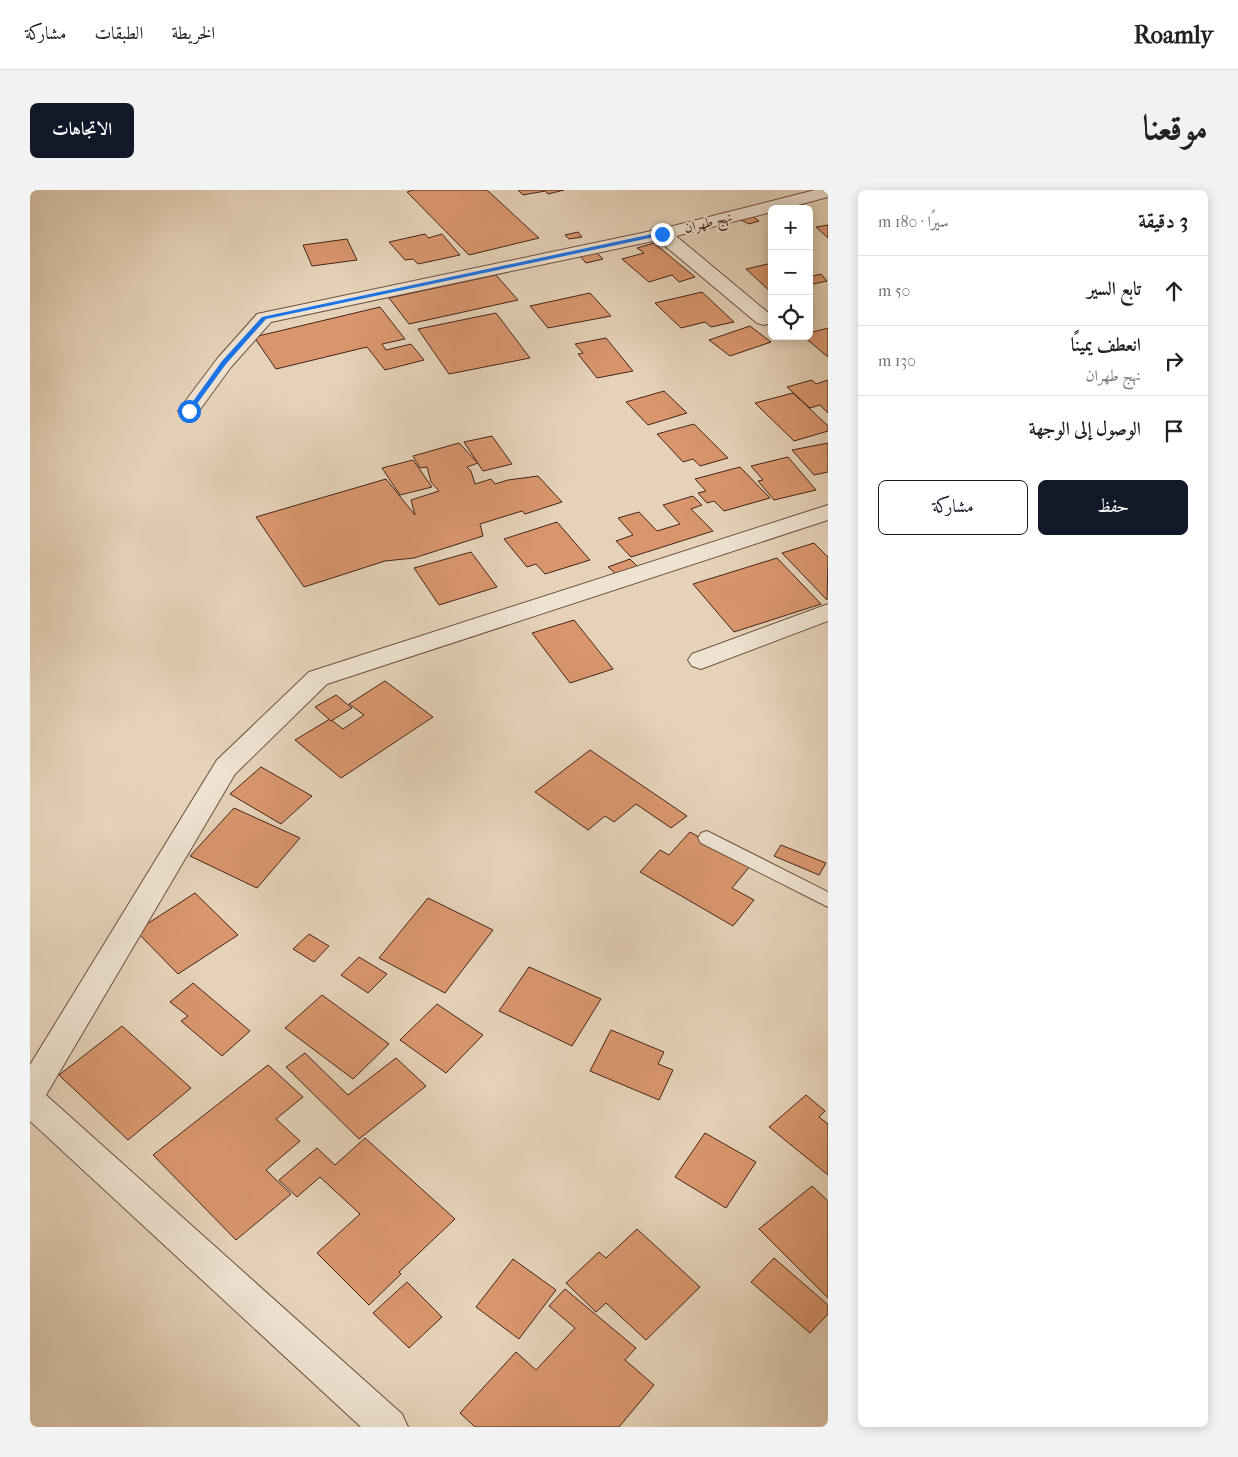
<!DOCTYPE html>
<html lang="ar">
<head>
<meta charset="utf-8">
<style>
  :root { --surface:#fff; --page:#f2f2f2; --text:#222; --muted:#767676; --line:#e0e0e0; --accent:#111827 }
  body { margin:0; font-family:"IM FELL French Canon",Amiri,serif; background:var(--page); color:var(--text); direction:rtl }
  .controls { position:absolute; right:15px; top:15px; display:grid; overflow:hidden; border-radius:8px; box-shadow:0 2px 12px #0003 }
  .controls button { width:45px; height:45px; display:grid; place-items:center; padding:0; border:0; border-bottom:1px solid var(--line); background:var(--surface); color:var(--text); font:25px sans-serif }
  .stop { position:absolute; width:15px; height:15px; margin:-11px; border:4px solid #1a73e8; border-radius:50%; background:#fff }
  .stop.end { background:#1a73e8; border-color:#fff; box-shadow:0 1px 5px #0008 }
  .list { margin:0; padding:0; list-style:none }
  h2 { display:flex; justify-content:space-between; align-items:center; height:65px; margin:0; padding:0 20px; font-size:21px }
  h2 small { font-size:16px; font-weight:400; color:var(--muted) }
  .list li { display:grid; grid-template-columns:32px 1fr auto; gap:15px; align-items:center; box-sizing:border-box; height:70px; padding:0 20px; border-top:1px solid var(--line) }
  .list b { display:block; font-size:19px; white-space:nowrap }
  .list p { margin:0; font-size:16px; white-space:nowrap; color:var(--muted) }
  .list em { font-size:16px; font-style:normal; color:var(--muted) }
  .actions { display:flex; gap:10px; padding:15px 20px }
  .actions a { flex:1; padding:11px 0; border:1px solid var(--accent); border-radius:8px; text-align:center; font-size:18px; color:var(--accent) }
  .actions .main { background:var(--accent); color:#fff }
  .icon { flex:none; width:28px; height:28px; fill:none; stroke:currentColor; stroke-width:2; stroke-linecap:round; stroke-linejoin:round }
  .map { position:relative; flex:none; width:798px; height:1237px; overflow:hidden; direction:ltr; border-radius:8px }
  header { display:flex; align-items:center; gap:30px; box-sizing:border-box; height:70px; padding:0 25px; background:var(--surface); border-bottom:1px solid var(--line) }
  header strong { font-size:24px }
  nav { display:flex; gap:28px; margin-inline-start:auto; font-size:18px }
  .intro { display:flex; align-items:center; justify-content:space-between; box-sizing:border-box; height:120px; padding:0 30px }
  h1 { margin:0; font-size:35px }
  .button { padding:12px 22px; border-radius:8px; background:var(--accent); color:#fff; font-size:18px; font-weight:700 }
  main { display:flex; gap:30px; padding:0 30px }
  aside { flex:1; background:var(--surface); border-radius:8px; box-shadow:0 2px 12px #0003 }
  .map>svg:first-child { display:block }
  .building { fill:#d9966d; stroke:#462418 }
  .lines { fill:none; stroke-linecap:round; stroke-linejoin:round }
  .service-casing { stroke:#6e5040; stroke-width:2 }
  .minor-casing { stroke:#6e5040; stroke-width:2 }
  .service { fill:#eee2d1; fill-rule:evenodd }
  .minor { fill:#eee2d1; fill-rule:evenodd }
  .route { fill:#1a73e8 }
  .labels { text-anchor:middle; stroke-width:4; stroke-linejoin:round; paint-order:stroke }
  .far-street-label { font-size:14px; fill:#462418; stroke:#eee2d1 }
</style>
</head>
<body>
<header>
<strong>Roamly</strong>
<nav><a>الخريطة</a><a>الطبقات</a><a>مشاركة</a></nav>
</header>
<div class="intro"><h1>موقعنا</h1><a class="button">الاتجاهات</a></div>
<main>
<aside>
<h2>3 دقيقة<small>سيرًا · 180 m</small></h2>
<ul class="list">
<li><svg class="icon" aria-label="ahead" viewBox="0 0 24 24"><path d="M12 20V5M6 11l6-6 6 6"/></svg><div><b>تابع السير</b></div><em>50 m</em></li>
<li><svg class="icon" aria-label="right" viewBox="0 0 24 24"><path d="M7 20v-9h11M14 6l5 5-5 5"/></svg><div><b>انعطف يمينًا</b><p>نهج طهران</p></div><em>130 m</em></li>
<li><svg class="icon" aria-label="arrive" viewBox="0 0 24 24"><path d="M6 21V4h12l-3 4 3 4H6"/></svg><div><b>الوصول إلى الوجهة</b></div></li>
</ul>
<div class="actions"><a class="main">حفظ</a><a>مشاركة</a></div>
</aside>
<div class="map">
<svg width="798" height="1237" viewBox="0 0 798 1237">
  <rect width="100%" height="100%" fill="#e5d2b8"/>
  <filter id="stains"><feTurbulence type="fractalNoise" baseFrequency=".004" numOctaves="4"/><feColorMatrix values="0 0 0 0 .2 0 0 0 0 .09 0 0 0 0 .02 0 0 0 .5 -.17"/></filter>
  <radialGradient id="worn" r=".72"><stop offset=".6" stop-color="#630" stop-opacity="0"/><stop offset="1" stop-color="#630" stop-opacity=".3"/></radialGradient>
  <g class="building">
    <path d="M 383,0 L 457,0 L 509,48 L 439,65 L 377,2 Z"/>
    <path d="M 488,0 L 534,0 L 518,4 L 515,1 L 493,5 Z"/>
    <path d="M 722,26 L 729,31 L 719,34 L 711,30 Z"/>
    <path d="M 798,35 L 798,48 L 786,37 Z"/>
    <path d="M 548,42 L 552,47 L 539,49 L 535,45 Z"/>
    <path d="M 395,44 L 398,48 L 412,44 L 430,65 L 388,74 L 383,69 L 375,70 L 359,52 Z"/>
    <path d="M 317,49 L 327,70 L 282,76 L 273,55 Z"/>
    <path d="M 624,53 L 665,87 L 649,92 L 642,85 L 619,92 L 592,69 L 614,63 L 607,58 Z"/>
    <path d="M 567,63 L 573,69 L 556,73 L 550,66 Z"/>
    <path d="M 742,73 L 742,103 L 716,79 Z"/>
    <path d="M 791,84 L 797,91 L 779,95 L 779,87 Z"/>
    <path d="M 466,85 L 488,110 L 379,134 L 359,108 Z"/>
    <path d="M 672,102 L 704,132 L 681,137 L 675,132 L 651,138 L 625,113 Z"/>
    <path d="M 560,103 L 581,126 L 518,138 L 500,116 Z"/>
    <path d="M 350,117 L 375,149 L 352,154 L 356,160 L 381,154 L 394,170 L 355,180 L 337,157 L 246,179 L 224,147 Z"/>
    <path d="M 466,123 L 500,168 L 419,184 L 388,139 Z"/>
    <path d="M 720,136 L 741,152 L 700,166 L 679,150 Z"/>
    <path d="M 798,138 L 798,167 L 773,146 L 779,146 L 779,143 Z"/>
    <path d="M 576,148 L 603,181 L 567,188 L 548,164 L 553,163 L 545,154 Z"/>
    <path d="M 782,190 L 786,194 L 798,190 L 798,223 L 790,215 L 780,218 L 757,197 Z"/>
    <path d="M 634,201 L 657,223 L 618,235 L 596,212 Z"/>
    <path d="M 763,203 L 798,236 L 798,241 L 764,251 L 725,213 Z"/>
    <path d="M 664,234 L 698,268 L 670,276 L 663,269 L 653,272 L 627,244 Z"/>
    <path d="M 462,246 L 482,274 L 453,281 L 434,252 Z"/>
    <path d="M 429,253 L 448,273 L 437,277 L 441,281 L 445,294 L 461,289 L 465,294 L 478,290 L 508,286 L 532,312 L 495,324 L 492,321 L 450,334 L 453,346 L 384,368 L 355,371 L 274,397 L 226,327 L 356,289 L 385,325 L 381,310 L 409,301 L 401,292 L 397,277 L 390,278 L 383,266 Z"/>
    <path d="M 798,253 L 798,282 L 784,285 L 762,260 Z"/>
    <path d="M 758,267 L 786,300 L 744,310 L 728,291 L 733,290 L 721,276 Z"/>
    <path d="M 383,270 L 402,297 L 370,305 L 352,278 Z"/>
    <path d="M 710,277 L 740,308 L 694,321 L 684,311 L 677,313 L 668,303 L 676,301 L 665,289 Z"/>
    <path d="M 663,306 L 672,315 L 661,319 L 683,341 L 601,367 L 586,351 L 603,345 L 588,328 L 609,322 L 627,341 L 650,334 L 633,315 Z"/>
    <path d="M 527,332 L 560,370 L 515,384 L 506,374 L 497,377 L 474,349 Z"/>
    <path d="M 784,353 L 798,367 L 797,410 L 752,363 Z"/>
    <path d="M 441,362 L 467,397 L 409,415 L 384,378 Z"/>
    <path d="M 747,368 L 791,414 L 704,442 L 663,394 Z"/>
    <path d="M 600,369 L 611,380 L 591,388 L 578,377 Z"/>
    <path d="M 544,430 L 583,479 L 540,493 L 502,443 Z"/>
    <path d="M 355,491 L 403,527 L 311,588 L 265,550 L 300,529 L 313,539 L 334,525 L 319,514 Z"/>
    <path d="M 306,505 L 322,518 L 301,531 L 285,517 Z"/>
    <path d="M 560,560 L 657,626 L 641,638 L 606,614 L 584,632 L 575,626 L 558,640 L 505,602 Z"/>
    <path d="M 231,577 L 282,606 L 251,634 L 200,604 Z"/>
    <path d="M 204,618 L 270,648 L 227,698 L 160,666 Z"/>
    <path d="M 660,642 L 720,676 L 702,698 L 724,710 L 703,736 L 610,682 L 630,660 L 639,665 Z"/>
    <path d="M 751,655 L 796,673 L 789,685 L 744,666 Z"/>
    <path d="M 165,703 L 208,745 L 148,784 L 106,741 Z"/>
    <path d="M 398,708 L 463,740 L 415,803 L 349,768 Z"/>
    <path d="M 279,744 L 299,756 L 284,772 L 263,759 Z"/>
    <path d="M 329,767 L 357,784 L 338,803 L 311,785 Z"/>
    <path d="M 499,777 L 571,809 L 542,856 L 469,821 Z"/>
    <path d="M 163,793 L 220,841 L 192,866 L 151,831 L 158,826 L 140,812 Z"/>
    <path d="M 292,805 L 359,854 L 323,889 L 255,838 Z"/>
    <path d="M 407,814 L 453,845 L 416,883 L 370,850 Z"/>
    <path d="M 92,836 L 161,898 L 98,950 L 29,885 Z"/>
    <path d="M 581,840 L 634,862 L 628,874 L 643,880 L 629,910 L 560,881 Z"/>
    <path d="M 275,863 L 318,905 L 366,868 L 396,896 L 329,949 L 256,877 Z"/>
    <path d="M 238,875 L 273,907 L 246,929 L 270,951 L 236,980 L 261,1004 L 206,1050 L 123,965 Z"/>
    <path d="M 776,905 L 795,921 L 789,927 L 798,934 L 798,985 L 739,937 Z"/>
    <path d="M 675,943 L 726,972 L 696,1018 L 645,987 Z"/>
    <path d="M 335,948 L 425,1029 L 369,1082 L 371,1084 L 339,1115 L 287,1063 L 330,1024 L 290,987 L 267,1007 L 249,990 L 287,958 L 305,975 Z"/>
    <path d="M 782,996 L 798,1011 L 798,1108 L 729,1039 Z"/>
    <path d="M 607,1039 L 670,1097 L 616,1150 L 576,1113 L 566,1122 L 536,1093 L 569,1062 L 576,1068 Z"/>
    <path d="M 744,1068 L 798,1115 L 798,1124 L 780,1143 L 721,1092 Z"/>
    <path d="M 483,1069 L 526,1100 L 489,1149 L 446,1117 Z"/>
    <path d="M 377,1092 L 412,1127 L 379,1158 L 343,1123 Z"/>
    <path d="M 535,1099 L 606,1158 L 595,1170 L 624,1195 L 589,1237 L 445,1237 L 430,1223 L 486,1162 L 506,1180 L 545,1138 L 519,1116 Z"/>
  </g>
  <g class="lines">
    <g class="service-casing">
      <path id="service" d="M 677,641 L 798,702 L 798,717 L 671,653 L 668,648 L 671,643 Z"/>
    </g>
    <g class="minor-casing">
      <g id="minor">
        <path d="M 785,0 L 798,0 L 798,7 L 753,19 L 742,19 L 742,22 L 646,46 L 741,125 L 741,133 L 734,135 L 727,133 L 628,50 L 241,132 L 201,177 L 166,225 L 159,227 L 152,225 L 148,221 L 187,169 L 227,124 L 631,39 Z"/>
        <path d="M 798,315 L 798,330 L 297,494 L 205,584 L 16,905 L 372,1224 L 378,1237 L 331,1237 L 0,931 L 0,875 L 187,570 L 279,482 Z"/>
        <path d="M 798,414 L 798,431 L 671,479 L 662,476 L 658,470 L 662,464 Z"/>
      </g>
    </g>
    <use href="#service" class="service"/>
    <use href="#minor" class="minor"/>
  </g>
  <path class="route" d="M 632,42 L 634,45 L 236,129 L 196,174 L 161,222 L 156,221 L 192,171 L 232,127 Z"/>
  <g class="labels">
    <g class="far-street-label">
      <text transform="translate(678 32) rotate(-14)" y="5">نهج طهران</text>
    </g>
  </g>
  <rect width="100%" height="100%" filter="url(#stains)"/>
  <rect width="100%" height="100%" fill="url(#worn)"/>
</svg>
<div class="controls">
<button>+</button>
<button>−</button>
<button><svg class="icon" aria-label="locate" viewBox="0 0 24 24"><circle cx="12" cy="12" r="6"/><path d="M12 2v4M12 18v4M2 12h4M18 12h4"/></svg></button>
</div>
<div class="stop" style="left:159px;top:221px"></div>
<div class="stop end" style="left:632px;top:44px"></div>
</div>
</main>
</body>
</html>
